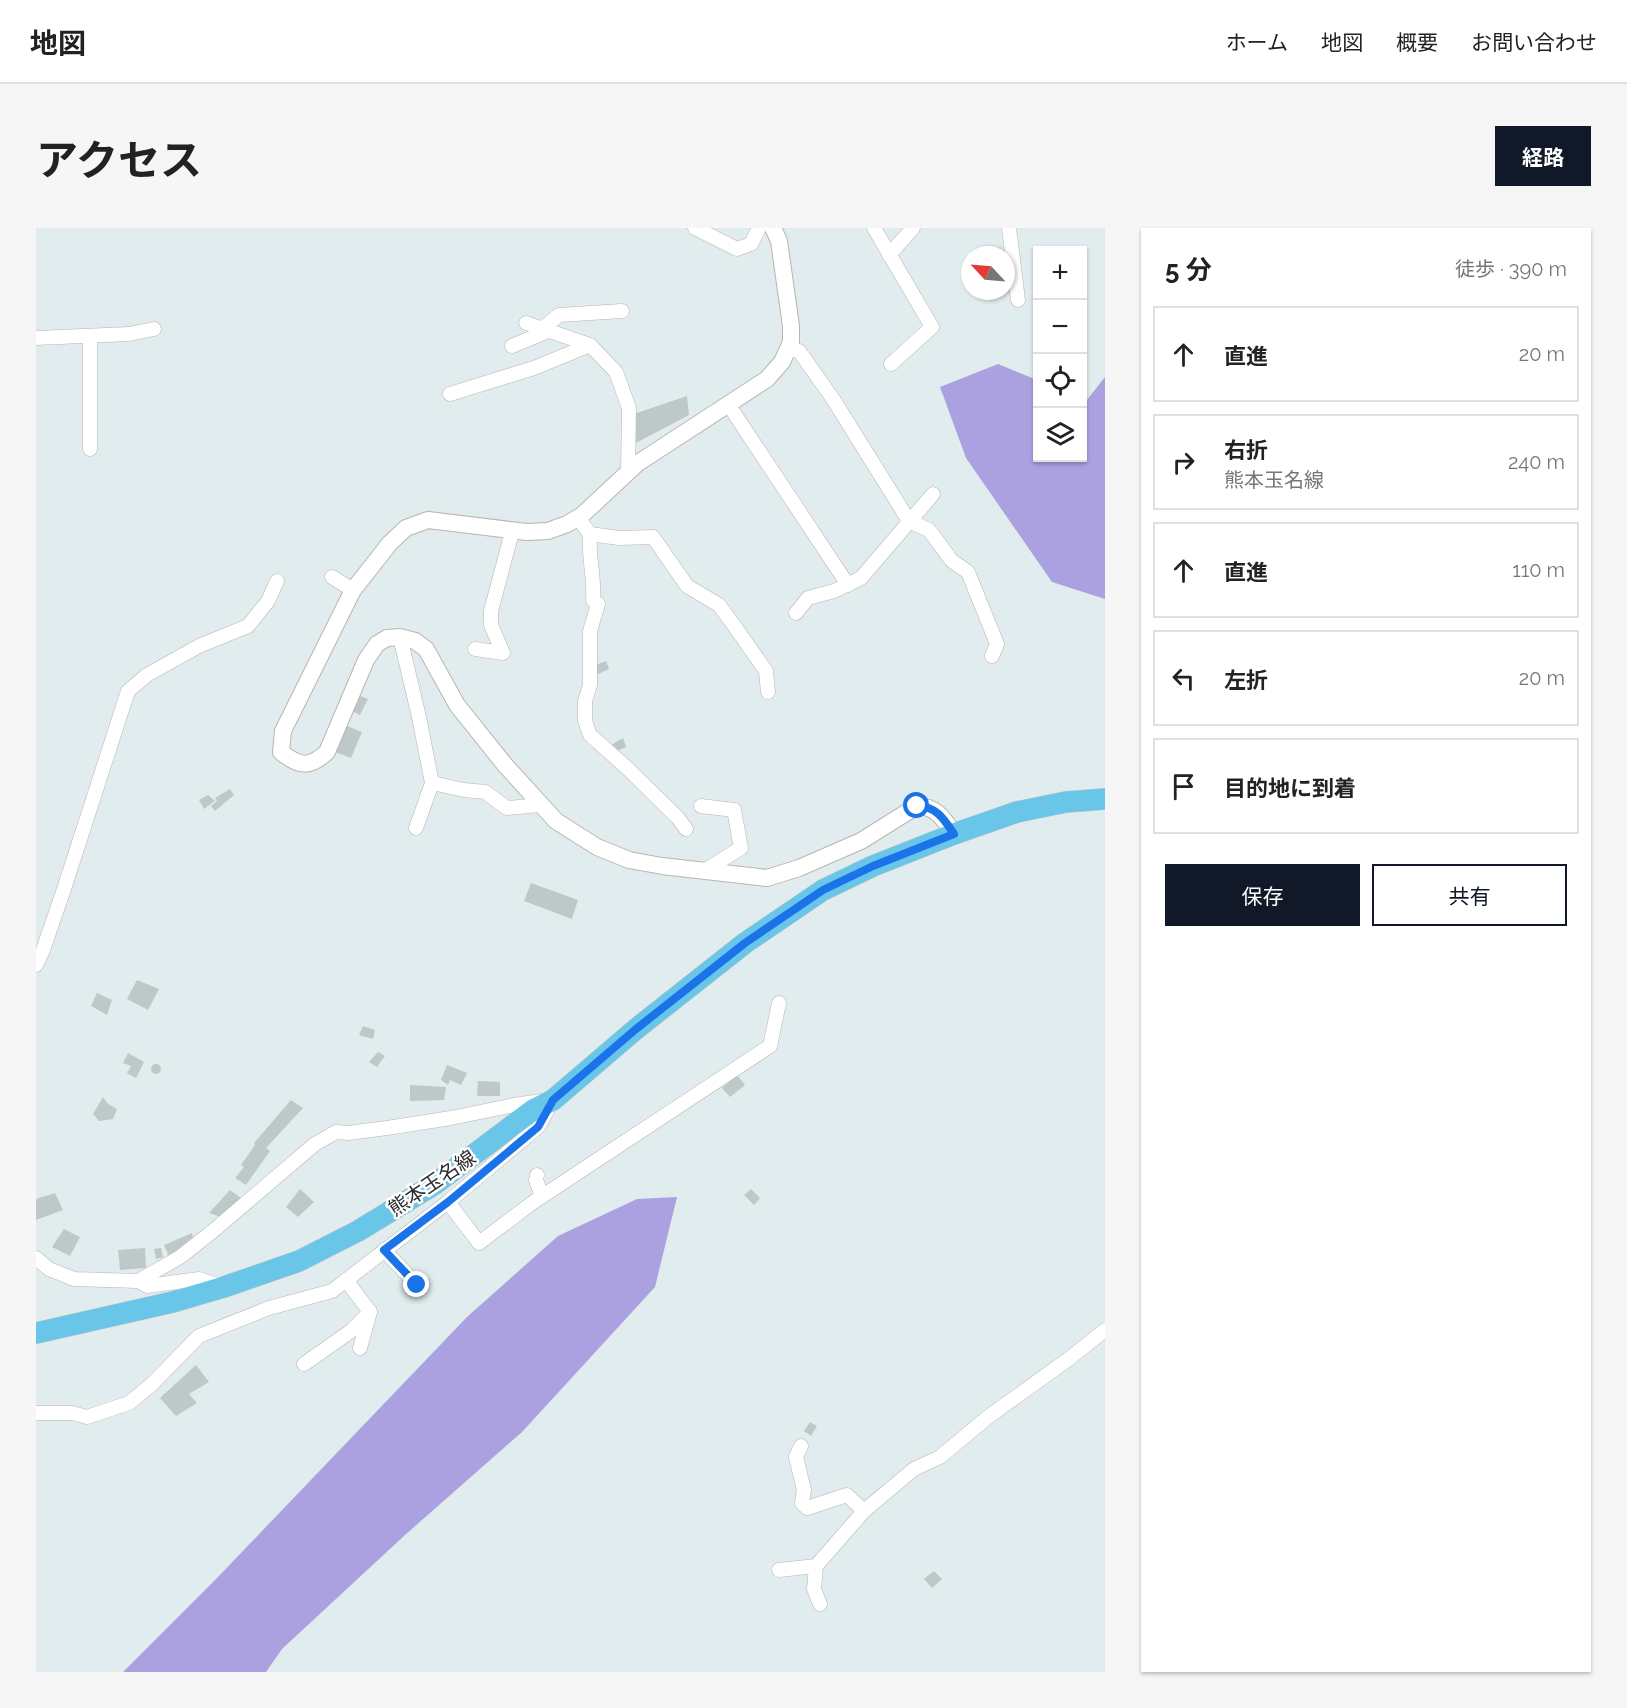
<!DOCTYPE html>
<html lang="ja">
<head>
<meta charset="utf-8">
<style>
  :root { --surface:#fff; --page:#f6f6f6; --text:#222; --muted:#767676; --line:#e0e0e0; --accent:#111827 }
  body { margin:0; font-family:Raleway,"Noto Sans JP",sans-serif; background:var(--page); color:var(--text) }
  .controls { position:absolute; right:18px; top:18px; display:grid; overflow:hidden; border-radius:0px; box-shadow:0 2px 4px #0004 }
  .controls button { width:54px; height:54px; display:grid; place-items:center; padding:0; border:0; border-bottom:2px solid var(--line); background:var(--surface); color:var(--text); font:30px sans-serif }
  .compass { position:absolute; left:925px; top:18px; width:54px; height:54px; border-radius:50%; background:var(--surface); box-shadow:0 2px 4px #0004; rotate:296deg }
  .stop { position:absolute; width:18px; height:18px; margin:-14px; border:4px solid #1a73e8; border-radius:50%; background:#fff }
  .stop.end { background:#1a73e8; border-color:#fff; box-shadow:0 2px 6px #0008 }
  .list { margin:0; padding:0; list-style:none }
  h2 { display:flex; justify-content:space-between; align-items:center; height:78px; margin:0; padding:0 24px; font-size:26px }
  h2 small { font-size:20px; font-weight:400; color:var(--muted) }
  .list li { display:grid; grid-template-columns:39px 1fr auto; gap:18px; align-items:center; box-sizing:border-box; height:96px; margin:0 12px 12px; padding:0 12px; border:2px solid var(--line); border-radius:0px }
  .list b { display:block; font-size:22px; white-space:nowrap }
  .list p { margin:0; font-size:20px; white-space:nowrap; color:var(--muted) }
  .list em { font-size:20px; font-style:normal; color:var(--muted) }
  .actions { display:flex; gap:12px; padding:18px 24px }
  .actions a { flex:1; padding:14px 0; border:2px solid var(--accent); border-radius:0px; text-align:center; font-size:21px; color:var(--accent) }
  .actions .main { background:var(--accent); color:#fff }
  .icon { flex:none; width:33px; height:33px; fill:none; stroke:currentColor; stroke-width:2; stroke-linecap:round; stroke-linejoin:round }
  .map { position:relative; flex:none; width:1069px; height:1444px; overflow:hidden; border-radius:0px }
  header { display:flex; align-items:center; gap:36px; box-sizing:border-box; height:84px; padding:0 30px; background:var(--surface); border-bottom:2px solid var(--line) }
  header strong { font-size:28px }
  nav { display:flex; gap:33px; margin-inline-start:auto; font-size:21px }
  .intro { display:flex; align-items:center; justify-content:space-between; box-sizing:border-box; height:144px; padding:0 36px }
  h1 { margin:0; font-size:42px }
  .button { padding:15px 27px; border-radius:0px; background:var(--accent); color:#fff; font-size:21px; font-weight:700 }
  main { display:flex; gap:36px; padding:0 36px }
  aside { flex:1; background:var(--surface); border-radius:0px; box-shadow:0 2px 4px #0004 }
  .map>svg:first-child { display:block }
  .green { fill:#aba1e0 }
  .building { fill:#bfc8c9 }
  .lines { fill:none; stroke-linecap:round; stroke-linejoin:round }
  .minor-casing { stroke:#bcb4b0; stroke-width:15 }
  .tertiary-casing { stroke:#bcb4b0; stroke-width:18 }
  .primary-casing { stroke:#c8c8c8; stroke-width:22 }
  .minor { stroke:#fff; stroke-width:14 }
  .tertiary { stroke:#fff; stroke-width:16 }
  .primary { stroke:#6ac6e8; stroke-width:21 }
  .route { stroke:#1a73e8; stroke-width:8 }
  .labels { text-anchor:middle; stroke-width:5; stroke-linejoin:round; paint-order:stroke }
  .street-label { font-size:20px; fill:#2d2d2d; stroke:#fff }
</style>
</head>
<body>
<header>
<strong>地図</strong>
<nav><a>ホーム</a><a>地図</a><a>概要</a><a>お問い合わせ</a></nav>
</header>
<div class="intro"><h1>アクセス</h1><a class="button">経路</a></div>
<main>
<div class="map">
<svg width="1069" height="1444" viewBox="0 0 1069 1444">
  <rect width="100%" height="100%" fill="#e0eced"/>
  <g class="green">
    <path d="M 962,136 L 1001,152 L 1002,230 L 1046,230 L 1047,170 L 1051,172 L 1069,149 L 1069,371 L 1016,354 L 930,230 L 904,159 Z"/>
    <path d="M 641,969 L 619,1059 L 486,1204 L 369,1307 L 246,1421 L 230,1444 L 87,1444 L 182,1349 L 431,1089 L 522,1008 L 601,971 Z"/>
  </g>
  <g class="building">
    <path d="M 651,168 L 653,187 L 598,216 L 598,186 Z"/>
    <path d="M 570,433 L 573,441 L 560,447 L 557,438 Z"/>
    <path d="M 322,467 L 332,471 L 324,487 L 316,483 Z"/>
    <path d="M 311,498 L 326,504 L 315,530 L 299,524 Z"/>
    <path d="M 587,510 L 590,519 L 577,525 L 575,517 Z"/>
    <path d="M 194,561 L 198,567 L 179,583 L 175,578 L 181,573 L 179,570 Z"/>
    <path d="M 172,567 L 179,573 L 168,581 L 163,572 Z"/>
    <path d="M 495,655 L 542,672 L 536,691 L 488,673 Z"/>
    <path d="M 101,752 L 123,761 L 112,782 L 91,771 Z"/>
    <path d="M 61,765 L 76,772 L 71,787 L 55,778 Z"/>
    <path d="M 327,798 L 339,802 L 337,811 L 323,807 Z"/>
    <path d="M 342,824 L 349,828 L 341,839 L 333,834 Z"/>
    <path d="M 92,825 L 108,834 L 100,850 L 91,845 L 95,838 L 87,835 Z"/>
    <circle cx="120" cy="841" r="5"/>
    <path d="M 411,837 L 431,845 L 425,857 L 414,852 L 412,857 L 405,852 Z"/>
    <path d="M 701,847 L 709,857 L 694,869 L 686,860 Z"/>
    <path d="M 442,853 L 464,854 L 464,868 L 441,868 Z"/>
    <path d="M 374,857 L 410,859 L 408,872 L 374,873 Z"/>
    <path d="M 67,869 L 72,876 L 81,881 L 77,891 L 63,893 L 57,886 Z"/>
    <path d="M 255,872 L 267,880 L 230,920 L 234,923 L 210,957 L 199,950 L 208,939 L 205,937 L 219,917 L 218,915 Z"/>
    <path d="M 264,961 L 278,974 L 262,989 L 250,979 Z"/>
    <path d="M 715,961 L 724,970 L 718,977 L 708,967 Z"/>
    <path d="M 194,962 L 205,970 L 185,989 L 173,985 Z"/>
    <path d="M 19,965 L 27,982 L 0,992 L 0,971 Z"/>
    <path d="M 28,1001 L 44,1009 L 34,1028 L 16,1019 Z"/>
    <path d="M 156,1005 L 158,1016 L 134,1031 L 128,1017 Z"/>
    <path d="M 109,1020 L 110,1040 L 84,1042 L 82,1022 Z"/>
    <path d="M 125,1020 L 127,1029 L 120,1031 L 118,1021 Z"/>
    <path d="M 160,1137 L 173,1154 L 153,1166 L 161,1175 L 140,1188 L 124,1170 Z"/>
    <path d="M 774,1194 L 781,1198 L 775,1208 L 768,1203 Z"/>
    <path d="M 898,1343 L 906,1351 L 896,1360 L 888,1351 Z"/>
  </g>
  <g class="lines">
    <g class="minor-casing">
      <g id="minor">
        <path d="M 659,0 L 701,21 L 715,16 L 723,0"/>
        <path d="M 838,0 L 896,99 L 855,136"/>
        <path d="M 973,0 L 982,72"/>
        <path d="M 853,27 L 877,0"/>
        <path d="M 490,95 L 554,117 L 580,144 L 593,180 L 592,244"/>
        <path d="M 506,101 L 523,87 L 586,83"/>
        <path d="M 0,110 L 93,106 L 118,101"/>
        <path d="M 476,118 L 512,103"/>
        <path d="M 752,121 L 763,123 L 797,171 L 873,293 L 893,302 L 916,333 L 932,344 L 961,416 L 956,428"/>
        <path d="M 414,166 L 498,140 L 554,117"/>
        <path d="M 692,176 L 812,357"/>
        <path d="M 54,221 L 54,108"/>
        <path d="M 542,290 L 554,306 L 583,310 L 617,309 L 651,358 L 683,377 L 697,396 L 730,443 L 732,464"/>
        <path d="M 554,306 C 552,329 559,350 557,372 L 562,376 L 554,403 L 554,457 L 549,473 L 549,493 L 554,507 L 590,539 L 642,590 L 650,601"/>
        <path d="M 296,349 L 317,362"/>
        <path d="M 760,385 L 772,370 L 798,363 L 825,350 L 897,266"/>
        <path d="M 364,409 L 383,489 L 396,555 L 380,600"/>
        <path d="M 439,421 L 467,425 L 455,397 L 455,383 L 476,304"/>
        <path d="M 396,555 L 428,562 L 449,564 L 471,580 L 504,577"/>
        <path d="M 665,578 L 698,582 L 705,620 L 668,643"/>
        <path d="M 0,737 L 7,722 L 28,661 L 92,463 L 111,447 L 163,418 L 212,398 L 232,373 L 241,353"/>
        <path d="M 501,947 L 500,952 L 506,968"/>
        <path d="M 412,974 L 443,1015 L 496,975 L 734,818 L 743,775"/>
        <path d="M 348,1022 L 381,1057"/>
        <path d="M 0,1030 L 13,1041 L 38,1051 L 102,1053 L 144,1029 L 177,1003 L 279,916 L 300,904 L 312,905 L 351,900 L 415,890 L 478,877 L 506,873"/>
        <path d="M 310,1052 L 334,1084 L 324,1120"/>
        <path d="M 102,1053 L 111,1058 L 163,1051 L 187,1059"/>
        <path d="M 268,1136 L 315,1103 L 334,1084"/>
        <path d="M 0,1185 L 36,1185 L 51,1189 L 93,1175 L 115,1157 L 163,1108 L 233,1080 L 296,1063 L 412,974 L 502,899 L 516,874"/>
        <path d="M 765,1218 L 760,1229 L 768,1262 L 766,1275 L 771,1280 L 811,1267 L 828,1283 L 878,1241 L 904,1229 L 952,1189 L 1034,1130 L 1069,1102"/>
        <path d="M 780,1338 L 778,1361 L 784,1376"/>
        <path d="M 743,1342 L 780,1338 L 828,1283"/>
      </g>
    </g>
    <g class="tertiary-casing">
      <path id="tertiary" d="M 737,0 L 743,13 L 755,98 L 755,114 L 746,134 L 731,151 L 602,235 L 545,288 L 531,296 L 512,303 L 491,304 L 392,292 L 370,300 L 354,315 L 317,362 L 247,503 L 245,524 C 263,539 274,540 291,524 L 330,432 L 341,416 L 351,410 L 364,409 L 379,413 L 390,421 L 421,477 L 469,537 L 520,593 L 561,619 L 593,632 L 626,638 L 731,650 L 763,640 L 825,613 L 881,578 C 900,578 908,591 918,606"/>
    </g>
    <g class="primary-casing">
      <path id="primary" d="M 0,1105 L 137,1074 L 188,1059 L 263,1033 L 322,1003 L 399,956 L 497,882 L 517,872 L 600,801 L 709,715 L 787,662 L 837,638 L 918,606 L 981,584 L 1030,574 L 1069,571"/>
    </g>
    <use href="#minor" class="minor"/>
    <use href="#tertiary" class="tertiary"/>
    <use href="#primary" class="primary"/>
  </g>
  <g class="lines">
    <path class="route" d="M 381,1057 L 348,1022 L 412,974 L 502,899 L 517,872 L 600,801 L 709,715 L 787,662 L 837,638 L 918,606 C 908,591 900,578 881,578"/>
  </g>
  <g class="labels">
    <g class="street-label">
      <text transform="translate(396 955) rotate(-34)" y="7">熊本玉名線</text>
    </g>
  </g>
</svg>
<div class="controls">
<button>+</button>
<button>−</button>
<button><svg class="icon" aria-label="locate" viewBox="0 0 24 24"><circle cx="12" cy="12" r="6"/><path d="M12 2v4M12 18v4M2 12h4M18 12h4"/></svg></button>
<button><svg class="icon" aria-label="layers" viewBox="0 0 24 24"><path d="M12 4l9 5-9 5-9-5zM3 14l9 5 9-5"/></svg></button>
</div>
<svg class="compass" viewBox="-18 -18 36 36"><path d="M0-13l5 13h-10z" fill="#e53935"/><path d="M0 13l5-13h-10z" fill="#767676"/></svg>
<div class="stop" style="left:881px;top:578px"></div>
<div class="stop end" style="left:381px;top:1057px"></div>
</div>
<aside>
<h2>5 分<small>徒歩 · 390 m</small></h2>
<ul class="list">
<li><svg class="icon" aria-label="ahead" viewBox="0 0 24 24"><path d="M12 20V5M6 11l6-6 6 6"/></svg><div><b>直進</b></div><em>20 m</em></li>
<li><svg class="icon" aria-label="right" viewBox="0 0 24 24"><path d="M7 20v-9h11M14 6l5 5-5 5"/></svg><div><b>右折</b><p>熊本玉名線</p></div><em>240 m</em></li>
<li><svg class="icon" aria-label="ahead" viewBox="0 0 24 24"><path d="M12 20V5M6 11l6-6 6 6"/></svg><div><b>直進</b></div><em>110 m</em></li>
<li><svg class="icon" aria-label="left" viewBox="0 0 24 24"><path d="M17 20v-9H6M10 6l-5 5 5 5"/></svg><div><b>左折</b></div><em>20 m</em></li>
<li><svg class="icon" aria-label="arrive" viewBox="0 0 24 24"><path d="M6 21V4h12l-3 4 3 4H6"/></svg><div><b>目的地に到着</b></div></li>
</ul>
<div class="actions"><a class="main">保存</a><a>共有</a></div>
</aside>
</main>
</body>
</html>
